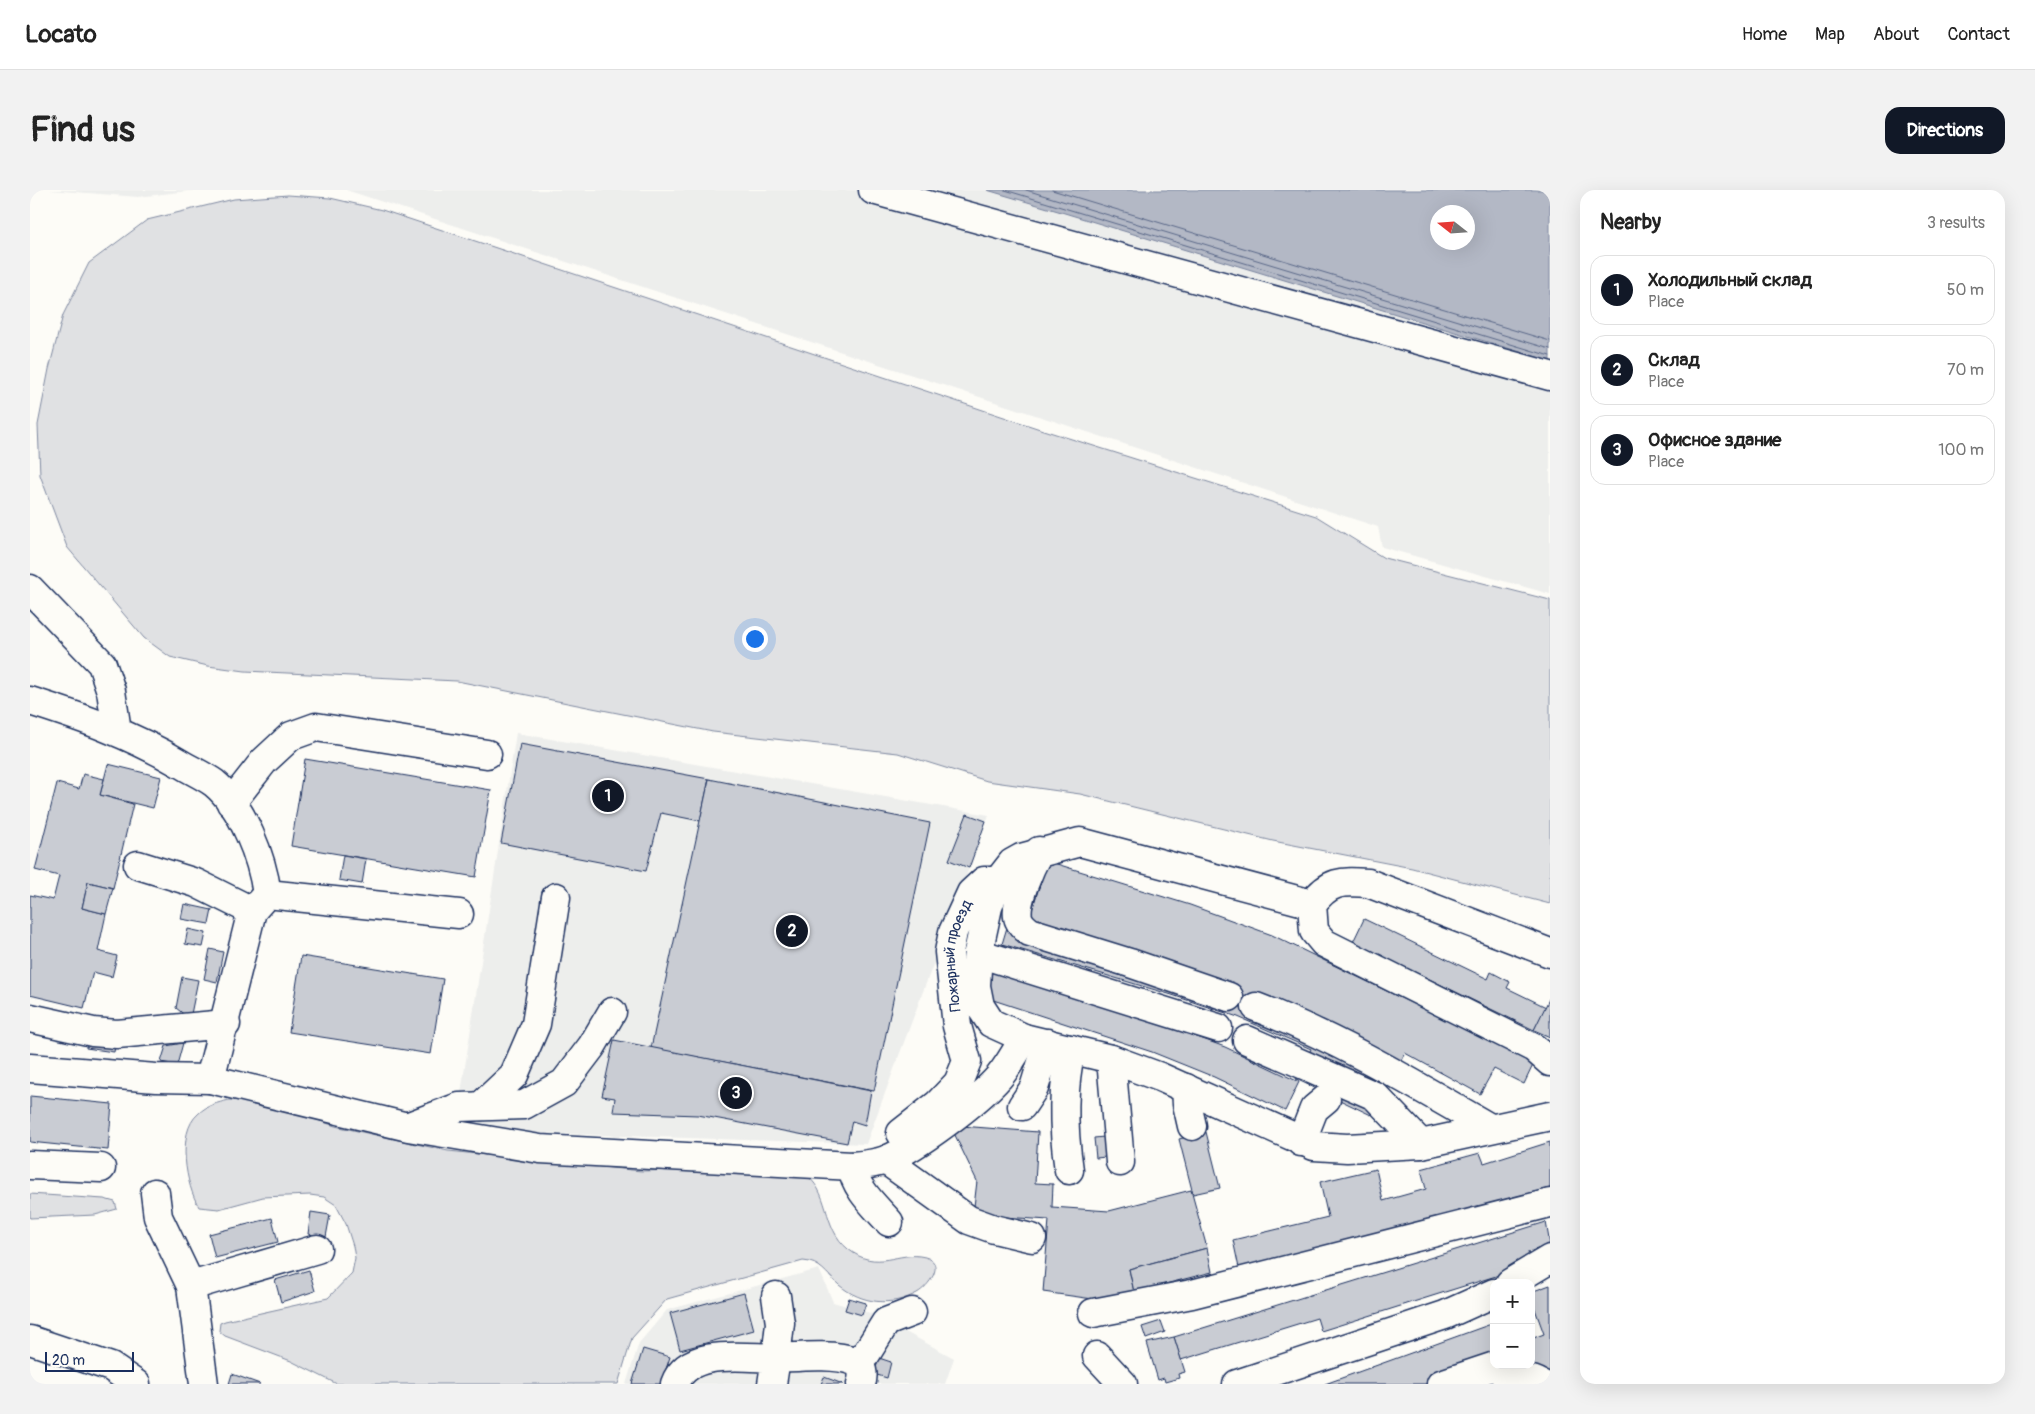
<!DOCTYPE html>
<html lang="en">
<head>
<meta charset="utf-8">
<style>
  :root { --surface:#fff; --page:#f2f2f2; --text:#222; --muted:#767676; --line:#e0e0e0; --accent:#111827 }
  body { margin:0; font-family:Pangolin,sans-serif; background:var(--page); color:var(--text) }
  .controls { position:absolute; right:15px; bottom:15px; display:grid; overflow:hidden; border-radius:10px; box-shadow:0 5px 20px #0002 }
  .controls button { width:45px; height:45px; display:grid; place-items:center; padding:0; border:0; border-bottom:1px solid var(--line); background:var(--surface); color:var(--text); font:25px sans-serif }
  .compass { position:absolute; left:1400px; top:15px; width:45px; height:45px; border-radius:50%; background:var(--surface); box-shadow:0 5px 20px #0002; rotate:287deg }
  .scale { position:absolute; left:15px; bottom:12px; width:89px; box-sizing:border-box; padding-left:5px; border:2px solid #1b2f5e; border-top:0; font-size:14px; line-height:18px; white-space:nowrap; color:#1b2f5e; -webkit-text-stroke:4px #fdfcf7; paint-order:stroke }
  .you { position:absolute; left:724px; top:448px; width:18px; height:18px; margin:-12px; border:4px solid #fff; border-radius:50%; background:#1a73e8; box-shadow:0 0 0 8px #1a73e833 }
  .badge { display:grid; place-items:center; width:32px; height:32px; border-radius:50%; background:var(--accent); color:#fff; font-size:16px; font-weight:700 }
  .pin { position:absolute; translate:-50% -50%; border:2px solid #fff; box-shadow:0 1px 5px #0006 }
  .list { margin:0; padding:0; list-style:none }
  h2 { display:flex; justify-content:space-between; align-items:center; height:65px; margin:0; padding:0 20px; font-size:21px }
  h2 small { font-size:16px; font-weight:400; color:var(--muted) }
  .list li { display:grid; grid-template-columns:32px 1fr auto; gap:15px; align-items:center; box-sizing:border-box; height:70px; margin:0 10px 10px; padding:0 10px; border:1px solid var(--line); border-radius:15px }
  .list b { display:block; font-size:19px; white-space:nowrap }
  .list p { margin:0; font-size:16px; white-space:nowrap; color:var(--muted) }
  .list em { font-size:16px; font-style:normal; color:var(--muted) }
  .map { position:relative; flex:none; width:1520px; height:1194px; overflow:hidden; border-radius:15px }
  header { display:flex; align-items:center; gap:30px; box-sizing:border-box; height:70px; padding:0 25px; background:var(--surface); border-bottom:1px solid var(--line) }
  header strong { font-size:24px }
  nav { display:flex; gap:28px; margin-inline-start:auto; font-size:18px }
  .intro { display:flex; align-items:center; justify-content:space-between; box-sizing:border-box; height:120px; padding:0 30px }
  h1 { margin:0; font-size:35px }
  .button { padding:12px 22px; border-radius:15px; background:var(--accent); color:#fff; font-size:18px; font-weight:700 }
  main { display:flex; gap:30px; padding:0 30px }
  aside { flex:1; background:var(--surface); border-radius:15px; box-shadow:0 5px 20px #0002 }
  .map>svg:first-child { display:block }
  .built { fill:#edeeec; fill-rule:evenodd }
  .green { fill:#e0e1e3; stroke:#7e88a0 }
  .water { fill:#b3b8c5; stroke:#76819c; fill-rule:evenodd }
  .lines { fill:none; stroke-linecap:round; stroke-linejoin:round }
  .shore { stroke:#586687; stroke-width:1 }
  .building { fill:#c9ccd3; stroke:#1b2f5e }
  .minor-casing { stroke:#1b2f5e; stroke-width:31 }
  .minor { stroke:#fdfcf7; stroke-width:28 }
  .labels { text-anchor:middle; stroke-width:4.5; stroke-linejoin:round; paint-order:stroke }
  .street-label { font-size:15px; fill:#1b2f5e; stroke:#fdfcf7 }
</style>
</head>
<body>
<header>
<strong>Locato</strong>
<nav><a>Home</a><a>Map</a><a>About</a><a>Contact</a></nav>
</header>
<div class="intro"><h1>Find us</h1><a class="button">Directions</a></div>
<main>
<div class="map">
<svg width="1520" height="1194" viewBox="0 0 1520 1194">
  <rect width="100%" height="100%" fill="#fdfcf7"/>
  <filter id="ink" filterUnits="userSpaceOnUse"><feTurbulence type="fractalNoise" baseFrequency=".02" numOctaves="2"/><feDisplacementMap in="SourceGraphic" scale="10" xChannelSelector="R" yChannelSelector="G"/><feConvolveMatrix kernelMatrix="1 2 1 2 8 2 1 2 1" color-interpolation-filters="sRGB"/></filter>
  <g filter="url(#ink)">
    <g class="built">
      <path d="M 19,0 L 166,0 L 108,7 Z"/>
      <path d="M 316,0 L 1520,0 L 1520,404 L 1352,357 L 1348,337 ZM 1408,22 L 1438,22 L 1438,52 L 1408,52 Z"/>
      <path d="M 486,543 L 959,625 L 836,954 L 475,942 L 427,929 Z"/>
      <path d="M 789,1079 L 803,1112 L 840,1123 L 924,1168 L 915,1194 L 596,1194 L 609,1153 L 637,1120 Z"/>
    </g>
    <g class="green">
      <path d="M 258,5 L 300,8 L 352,20 L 1013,240 L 1286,326 L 1354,368 L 1520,410 L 1520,714 L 1382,678 L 1243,651 L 1050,604 L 957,591 L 868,563 L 683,542 L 427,491 L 215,481 L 178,476 L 140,467 L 114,448 L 37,357 L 10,285 L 8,235 L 19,179 L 33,125 L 59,73 L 117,30 L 204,9 Z"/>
      <path d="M 199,910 L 222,911 L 247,916 L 305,936 L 418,961 L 611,981 L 689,979 L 773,983 C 801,1000 791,1037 818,1059 C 848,1083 867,1060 895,1067 C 917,1073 898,1097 887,1103 C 861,1117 832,1114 809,1095 C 796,1084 791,1072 773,1071 L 637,1109 L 602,1148 L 588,1194 L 307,1194 L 261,1171 L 195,1146 L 189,1141 L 190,1133 L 195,1131 L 298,1108 L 322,1083 L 325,1068 L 323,1056 L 316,1034 L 306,1015 L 294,1007 L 280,1005 L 233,1007 L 189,1019 L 169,1017 C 156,996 146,943 168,924 C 177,915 187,913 199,910 Z"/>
      <path d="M 0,1004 L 74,1009 L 85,1012 L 87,1019 L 65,1025 L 0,1028 Z"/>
    </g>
    <path class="water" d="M 957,0 L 1520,0 L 1520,171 L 1028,21 ZM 1408,22 L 1438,22 L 1438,52 L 1408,52 Z"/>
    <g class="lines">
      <g class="shore">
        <path d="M 975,0 L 1520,166"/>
        <path d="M 996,0 L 1520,159"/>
        <path d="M 1022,0 L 1520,151"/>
      </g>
    </g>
    <g class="building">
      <path d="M 490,554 L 679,589 L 670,631 L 631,623 L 616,681 L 471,653 Z"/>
      <path d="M 275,569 L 461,600 L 446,687 L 261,656 Z"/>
      <path d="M 78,574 L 131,587 L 123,618 L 70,605 Z"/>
      <path d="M 53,584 L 74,589 L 70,605 L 103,614 L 83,698 L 58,692 L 52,718 L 76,724 L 68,761 L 87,766 L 82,787 L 63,782 L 54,818 L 0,805 L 0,705 L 23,710 L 29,686 L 5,680 L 27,593 L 49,599 Z"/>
      <path d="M 679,589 L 900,633 L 844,901 L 621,858 Z"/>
      <path d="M 937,624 L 956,631 L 939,678 L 919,670 Z"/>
      <path d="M 313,665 L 336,669 L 332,694 L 309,690 Z"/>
      <path d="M 1017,671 L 1160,715 L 1242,745 L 1504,873 L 1494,894 L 1464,879 L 1450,904 L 1375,863 L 1341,925 L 1266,889 L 1281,859 L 1208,827 L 1142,805 L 972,754 L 981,724 L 999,730 Z"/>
      <path d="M 58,692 L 83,698 L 76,724 L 52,718 Z"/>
      <path d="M 154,714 L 182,720 L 179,734 L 151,729 Z"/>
      <path d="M 1334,729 L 1458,789 L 1461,782 L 1480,792 L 1477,798 L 1516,817 L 1504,840 L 1323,752 Z"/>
      <path d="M 158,739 L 176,743 L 173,757 L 155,754 Z"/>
      <path d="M 180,759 L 193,762 L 187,792 L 174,789 Z"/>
      <path d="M 271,766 L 413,789 L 401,864 L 259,842 Z"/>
      <path d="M 959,780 L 1128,833 L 1195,857 L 1269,892 L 1255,921 L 1184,887 L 1122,862 L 951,806 Z"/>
      <path d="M 152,787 L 168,790 L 160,829 L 146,818 Z"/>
      <path d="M 1520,807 L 1520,847 L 1504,840 Z"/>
      <path d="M 57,846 L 86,850 L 84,862 L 56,858 Z"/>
      <path d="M 584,850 L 841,901 L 835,935 L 822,931 L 817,953 L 668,925 L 583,922 L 585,908 L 572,906 Z"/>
      <path d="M 153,853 L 147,875 L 131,872 L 136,856 Z"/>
      <path d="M 0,906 L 82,914 L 78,960 L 0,952 Z"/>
      <path d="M 931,936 L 1008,942 L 1005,993 L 1023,994 L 1022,1017 L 1079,1021 L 1161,1000 L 1177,1058 L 1099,1079 L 1104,1102 L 1070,1110 L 1013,1102 L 1019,1030 L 943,1025 L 947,991 L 923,941 Z"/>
      <path d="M 1176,942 L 1190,998 L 1163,1004 L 1149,949 Z"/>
      <path d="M 1074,947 L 1076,967 L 1066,968 L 1064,948 Z"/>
      <path d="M 1520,952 L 1520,998 L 1209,1078 L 1203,1050 L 1298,1027 L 1290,992 L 1346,979 L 1353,1011 L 1396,999 L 1391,979 L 1450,963 L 1454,973 Z"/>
      <path d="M 281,1022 L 300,1025 L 296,1047 L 278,1044 Z"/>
      <path d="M 242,1028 L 248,1052 L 185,1068 L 179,1044 Z"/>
      <path d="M 1516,1032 L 1520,1055 L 1498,1062 L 1501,1075 L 1291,1141 L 1287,1128 L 1151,1170 L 1144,1147 Z"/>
      <path d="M 1177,1058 L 1182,1082 L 1104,1102 L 1099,1079 Z"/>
      <path d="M 279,1080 L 285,1101 L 251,1112 L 245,1090 Z"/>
      <path d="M 1520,1095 L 1520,1194 L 1295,1194 L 1464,1133 L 1464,1175 L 1501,1175 L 1501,1149 L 1514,1144 L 1501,1108 L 1501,1102 Z"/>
      <path d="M 714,1103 L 724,1140 L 650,1160 L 640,1123 Z"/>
      <path d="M 819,1108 L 836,1113 L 832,1125 L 815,1120 Z"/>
      <path d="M 1131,1131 L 1135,1142 L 1116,1149 L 1112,1137 Z"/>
      <path d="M 1144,1147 L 1155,1182 L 1148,1184 L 1149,1188 L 1135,1192 L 1134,1188 L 1128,1190 L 1117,1153 Z"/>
      <path d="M 613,1159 L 640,1167 L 631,1194 L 602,1194 Z"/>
      <path d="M 849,1168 L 861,1172 L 857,1188 L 844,1184 Z"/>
      <path d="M 202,1184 L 230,1194 L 199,1194 Z"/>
      <path d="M 794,1187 L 813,1194 L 791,1194 Z"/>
    </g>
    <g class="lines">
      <g class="minor-casing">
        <g id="minor">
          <path d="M 843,0 L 1520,186"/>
          <path d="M 0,399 L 72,474 L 81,501 L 87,541"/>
          <path d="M 0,511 C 54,528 102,545 151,574 C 161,580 174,586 184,593 C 213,617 232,668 237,704"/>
          <path d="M 201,613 L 234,571 L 261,546 L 286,537 L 457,564"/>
          <path d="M 1009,661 C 1002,674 982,716 989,730 C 991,735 996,739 1000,742 L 1100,773 L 1199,807"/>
          <path d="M 108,675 L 166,693 L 222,721"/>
          <path d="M 1282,714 L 1284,741 L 1294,753 L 1504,858 L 1520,872"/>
          <path d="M 948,763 L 1188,838"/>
          <path d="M 1226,817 C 1309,849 1384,894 1460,938"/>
          <path d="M 0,828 L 63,842 L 87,844 L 196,834"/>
          <path d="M 994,848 L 961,833 L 950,816 L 946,796 L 948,763 L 958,717 L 968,691 L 982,673 L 991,668 L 1050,652 L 1282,714 C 1299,691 1311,691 1338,693 L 1520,763"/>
          <path d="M 1217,850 L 1345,906 L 1391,954"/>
          <path d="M 1081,869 L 1090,972"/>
          <path d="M 0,878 L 126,888 L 180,889 L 378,937 L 510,959 L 822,976 C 834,975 845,974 856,970 C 887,957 947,912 969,887 C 979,875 986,862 994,848 L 1081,869 L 1130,887 L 1284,956 L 1317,958 L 1391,954 L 1520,926"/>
          <path d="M 180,889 L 222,721 L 237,704 L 429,724"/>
          <path d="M 1156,898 L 1157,914 L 1162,936"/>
          <path d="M 451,916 L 484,885 L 506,834 L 526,707"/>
          <path d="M 992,916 L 1004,898 L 1018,853"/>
          <path d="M 379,936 L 429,917 L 494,915 L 534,893 L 562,856 L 582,822"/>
          <path id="s1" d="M 871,943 L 908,914 L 928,893 L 937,871 L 927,836 L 919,762 L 923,742 L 941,703 L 954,691 L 968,691"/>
          <path d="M 1271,952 L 1284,919 L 1296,909"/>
          <path d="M 858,969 L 861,974 L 939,1030 L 964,1039 L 1002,1048"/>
          <path d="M 0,975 L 71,978"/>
          <path d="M 822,976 C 825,999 845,1016 859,1032"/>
          <path d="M 1039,980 C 1033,940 1032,898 1041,859"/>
          <path d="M 125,1003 L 128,1027 L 161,1096 L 174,1194"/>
          <path d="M 1480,1093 L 1520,1069"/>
          <path d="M 161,1096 L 287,1059"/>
          <path d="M 746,1106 L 750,1133 L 746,1168 C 768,1167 804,1163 824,1171 C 833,1174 834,1186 831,1194"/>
          <path d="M 1063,1123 L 1162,1104 L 1520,1013"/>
          <path d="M 0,1150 L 81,1177 L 106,1194"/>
          <path d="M 1067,1166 L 1093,1194"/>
          <path d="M 825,1171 L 836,1164 L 856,1132 L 882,1122"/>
          <path d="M 645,1194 C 658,1157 716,1168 746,1168 L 742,1194"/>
          <path d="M 1207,1194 L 1415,1125 L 1464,1103"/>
          <path d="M 1411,1194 L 1468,1175"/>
          <path d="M 1476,1194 C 1487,1189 1499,1186 1511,1194"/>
        </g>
      </g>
      <use href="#minor" class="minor"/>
    </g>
  </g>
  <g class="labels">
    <g class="street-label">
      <text dy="5" stroke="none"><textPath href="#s1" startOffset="208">Пожарный проезд</textPath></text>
    </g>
  </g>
</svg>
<div class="controls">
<button>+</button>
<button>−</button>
</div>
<svg class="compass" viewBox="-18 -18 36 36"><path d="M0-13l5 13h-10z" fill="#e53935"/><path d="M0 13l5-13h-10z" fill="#767676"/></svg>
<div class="scale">20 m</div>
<div class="you"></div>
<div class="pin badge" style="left:578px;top:606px">1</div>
<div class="pin badge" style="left:762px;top:741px">2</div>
<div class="pin badge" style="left:706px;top:903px">3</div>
</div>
<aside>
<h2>Nearby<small>3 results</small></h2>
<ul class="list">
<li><span class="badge">1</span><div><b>Холодильный склад</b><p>Place</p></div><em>50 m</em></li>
<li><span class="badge">2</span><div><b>Склад</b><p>Place</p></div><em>70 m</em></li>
<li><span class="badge">3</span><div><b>Офисное здание</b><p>Place</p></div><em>100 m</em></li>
</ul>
</aside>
</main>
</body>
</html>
